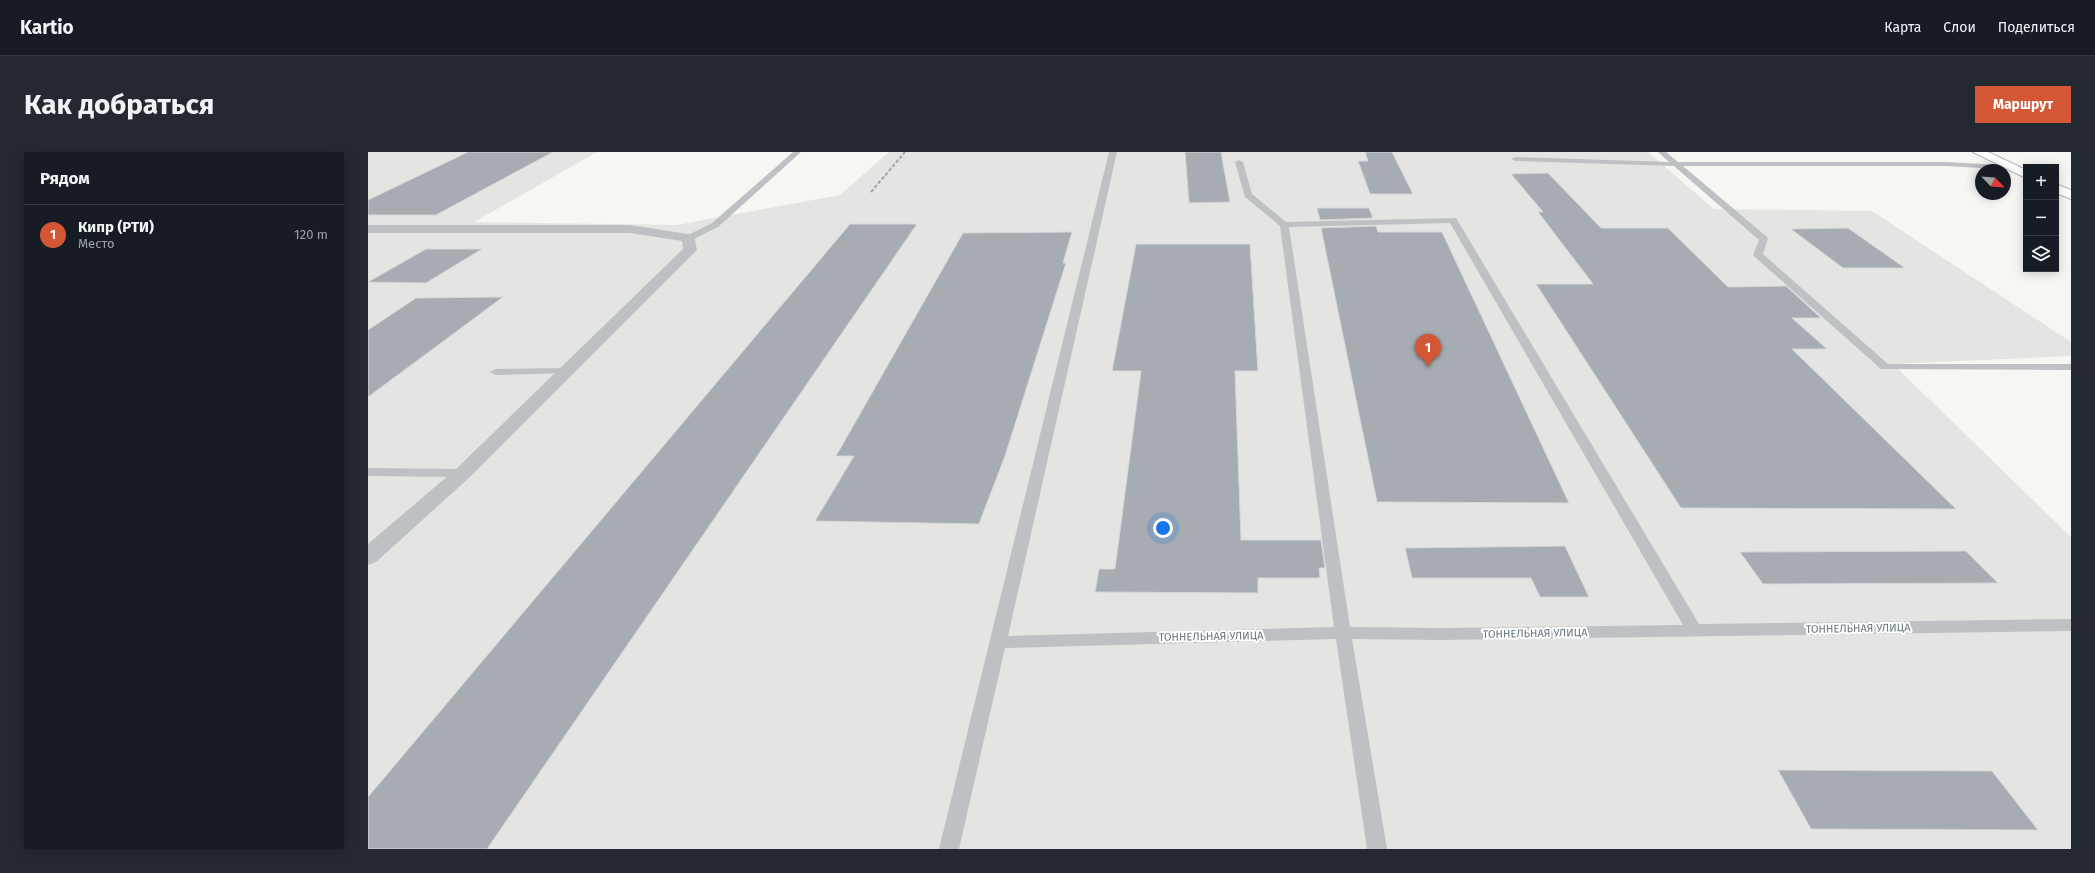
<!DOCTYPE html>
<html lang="ru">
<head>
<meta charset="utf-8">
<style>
  :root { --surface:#171b24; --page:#242831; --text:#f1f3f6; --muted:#9ea1a6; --line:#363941; --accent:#d35635 }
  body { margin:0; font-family:"Fira Sans",sans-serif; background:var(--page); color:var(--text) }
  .controls { position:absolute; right:12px; top:12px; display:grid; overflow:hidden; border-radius:0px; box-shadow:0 2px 10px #0003 }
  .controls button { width:36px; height:36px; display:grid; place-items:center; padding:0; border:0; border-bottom:1px solid var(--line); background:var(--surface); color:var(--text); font:20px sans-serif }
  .compass { position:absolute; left:1607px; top:12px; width:36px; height:36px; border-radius:50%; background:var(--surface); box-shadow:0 2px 10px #0003; rotate:115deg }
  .you { position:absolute; left:795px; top:376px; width:14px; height:14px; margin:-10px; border:3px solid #fff; border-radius:50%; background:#1a73e8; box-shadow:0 0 0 6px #1a73e833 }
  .badge { display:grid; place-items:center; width:26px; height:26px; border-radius:50%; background:var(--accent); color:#fff; font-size:13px; font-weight:700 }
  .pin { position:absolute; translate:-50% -33px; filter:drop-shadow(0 1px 2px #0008) }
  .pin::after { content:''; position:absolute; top:21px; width:14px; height:12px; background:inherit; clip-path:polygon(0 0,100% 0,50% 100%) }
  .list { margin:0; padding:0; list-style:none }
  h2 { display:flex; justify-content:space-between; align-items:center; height:52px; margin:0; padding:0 16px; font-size:17px }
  h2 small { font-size:13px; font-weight:400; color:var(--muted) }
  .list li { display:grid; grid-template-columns:26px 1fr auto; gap:12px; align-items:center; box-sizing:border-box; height:60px; padding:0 16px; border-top:1px solid var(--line) }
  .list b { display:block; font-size:15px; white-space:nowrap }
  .list p { margin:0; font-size:13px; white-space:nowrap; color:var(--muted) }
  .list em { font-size:13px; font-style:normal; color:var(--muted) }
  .icon { flex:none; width:22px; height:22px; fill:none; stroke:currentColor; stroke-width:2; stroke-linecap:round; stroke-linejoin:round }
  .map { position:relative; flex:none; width:1703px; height:697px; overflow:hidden; border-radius:0px }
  header { display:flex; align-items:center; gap:24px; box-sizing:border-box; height:56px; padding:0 20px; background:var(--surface); border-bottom:1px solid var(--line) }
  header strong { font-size:19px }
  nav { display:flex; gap:22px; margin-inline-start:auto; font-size:14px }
  .intro { display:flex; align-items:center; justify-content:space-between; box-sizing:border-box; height:96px; padding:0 24px }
  h1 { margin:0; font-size:28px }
  .button { padding:10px 18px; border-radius:0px; background:var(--accent); color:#fff; font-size:14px; font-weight:700 }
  main { display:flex; gap:24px; padding:0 24px }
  aside { flex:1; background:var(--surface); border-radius:0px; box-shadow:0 2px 10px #0003 }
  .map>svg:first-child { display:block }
  .built { fill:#e4e5e3 }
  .building { fill:#a6acb1; stroke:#d7d7d6 }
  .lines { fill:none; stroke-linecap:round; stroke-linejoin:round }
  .primary-casing { stroke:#b1b5b8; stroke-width:2 }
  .service { fill:#bdc1c4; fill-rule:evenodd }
  .minor { fill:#bdc1c4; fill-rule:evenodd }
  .primary { fill:#fff; fill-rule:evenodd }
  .rail { stroke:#9fa5aa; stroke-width:2; stroke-dasharray:3.5 2; stroke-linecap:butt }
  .labels { text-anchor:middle; stroke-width:4; stroke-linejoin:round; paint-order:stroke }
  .street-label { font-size:11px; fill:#687781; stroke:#fff }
</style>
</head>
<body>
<header>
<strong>Kartio</strong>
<nav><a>Карта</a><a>Слои</a><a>Поделиться</a></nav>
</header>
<div class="intro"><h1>Как добраться</h1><a class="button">Маршрут</a></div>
<main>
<aside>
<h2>Рядом<small></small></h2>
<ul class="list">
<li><span class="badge">1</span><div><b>Кипр (РТИ)</b><p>Место</p></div><em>120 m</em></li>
</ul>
</aside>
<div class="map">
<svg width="1703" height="697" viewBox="0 0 1703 697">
  <rect width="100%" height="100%" fill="#f6f6f3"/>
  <path class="built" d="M 0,0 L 229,0 L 106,70 L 309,73 L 472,43 L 521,0 L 1280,0 L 1346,57 L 1504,59 L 1703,190 L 1703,204 L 1525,212 L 1703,385 L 1703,697 L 0,697 Z"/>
  <g class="building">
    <path d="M 100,0 L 185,0 L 68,63 L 0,63 L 0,48 Z"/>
    <path d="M 817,0 L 853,0 L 862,50 L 821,51 Z"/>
    <path d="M 997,0 L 1024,0 L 1045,42 L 1002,42 L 990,9 L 1000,9 Z"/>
    <path d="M 1180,21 L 1233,76 L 1300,76 L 1360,135 L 1418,134 L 1453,166 L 1424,166 L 1459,197 L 1424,197 L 1588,357 L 1313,356 L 1168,132 L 1225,132 L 1170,60 L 1175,60 L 1143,22 Z"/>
    <path d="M 949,56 L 1001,56 L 1005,66 L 952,68 Z"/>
    <path d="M 482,72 L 549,72 L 119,697 L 0,697 L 0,645 Z"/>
    <path d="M 1008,74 L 1010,80 L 1074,80 L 1201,351 L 1009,350 L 953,76 Z"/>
    <path d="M 1480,76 L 1537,116 L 1475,116 L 1423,77 Z"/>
    <path d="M 704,80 L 695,111 L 698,111 L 637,304 L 611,372 L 447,369 L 486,304 L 468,304 L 595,81 Z"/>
    <path d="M 768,92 L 882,92 L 890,219 L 867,219 L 873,388 L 953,388 L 957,416 L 951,416 L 952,426 L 890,426 L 890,441 L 727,440 L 731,417 L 747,417 L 773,219 L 744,219 Z"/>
    <path d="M 58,97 L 114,97 L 58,131 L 0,130 Z"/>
    <path d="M 135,145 L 0,245 L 0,178 L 48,146 Z"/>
    <path d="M 1197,394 L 1221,445 L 1172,445 L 1163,426 L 1044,426 L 1037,396 Z"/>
    <path d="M 1598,399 L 1630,431 L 1395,432 L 1372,400 Z"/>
    <path d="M 1410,618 L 1624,619 L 1670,678 L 1443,677 Z"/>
  </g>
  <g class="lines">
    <g class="primary-casing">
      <g id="primary">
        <path d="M 1605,0 L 1620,0 L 1658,18 L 1658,26 Z"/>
        <path d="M 1688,32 L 1703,38 L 1703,47 L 1688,41 Z"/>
      </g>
    </g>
    <g class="service">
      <path d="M 425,0 L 433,0 L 350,75 L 324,88 L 318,88 L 318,84 L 344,71 Z"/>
      <path d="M 741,0 L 749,0 L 640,484 L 966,475 L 912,74 L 877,45 L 867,10 L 871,8 L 875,10 L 884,42 L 918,70 L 1088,66 L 1331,472 L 1703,467 L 1703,479 L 1072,488 L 984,487 L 1019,697 L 999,697 L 968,487 L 637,496 L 591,697 L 571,697 ZM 1082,71 L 1315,473 L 1072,476 L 982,475 L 921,75 Z"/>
      <path d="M 1290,0 L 1298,0 L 1310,10 L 1579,10 L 1647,14 L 1648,16 L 1644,18 L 1579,14 L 1315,14 L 1399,85 L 1400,87 L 1395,102 L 1520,212 L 1703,212 L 1703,218 L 1513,217 L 1387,105 L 1385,103 L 1391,88 L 1306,14 L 1147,9 L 1143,7 L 1147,5 L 1301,10 Z"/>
      <path d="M 199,216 L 205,219 L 203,221 L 128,223 L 122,220 L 128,217 Z"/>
      <path d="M 0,316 L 95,317 L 102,321 L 95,325 L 0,324 Z"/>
    </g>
    <path class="minor" d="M 0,73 L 262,73 L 326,83 L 329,98 L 102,325 L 8,410 L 0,413 L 0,392 L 88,317 L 315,97 L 314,89 L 262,81 L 0,81 Z"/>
    <use href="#primary" class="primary"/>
    <path class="rail" d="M 503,40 L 537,0"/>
  </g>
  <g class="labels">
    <g class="street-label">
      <text transform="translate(1490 476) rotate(-1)" y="4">ТОННЕЛЬНАЯ УЛИЦА</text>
      <text transform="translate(1167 481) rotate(-1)" y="4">ТОННЕЛЬНАЯ УЛИЦА</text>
      <text transform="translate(843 484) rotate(-1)" y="4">ТОННЕЛЬНАЯ УЛИЦА</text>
    </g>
  </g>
</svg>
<div class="controls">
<button>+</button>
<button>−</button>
<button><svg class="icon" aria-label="layers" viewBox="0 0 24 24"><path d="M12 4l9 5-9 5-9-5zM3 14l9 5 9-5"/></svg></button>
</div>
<svg class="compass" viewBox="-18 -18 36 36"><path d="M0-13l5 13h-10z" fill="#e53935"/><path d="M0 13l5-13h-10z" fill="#9ea1a6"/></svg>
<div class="you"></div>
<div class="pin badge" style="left:1060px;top:215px">1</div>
</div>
</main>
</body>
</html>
